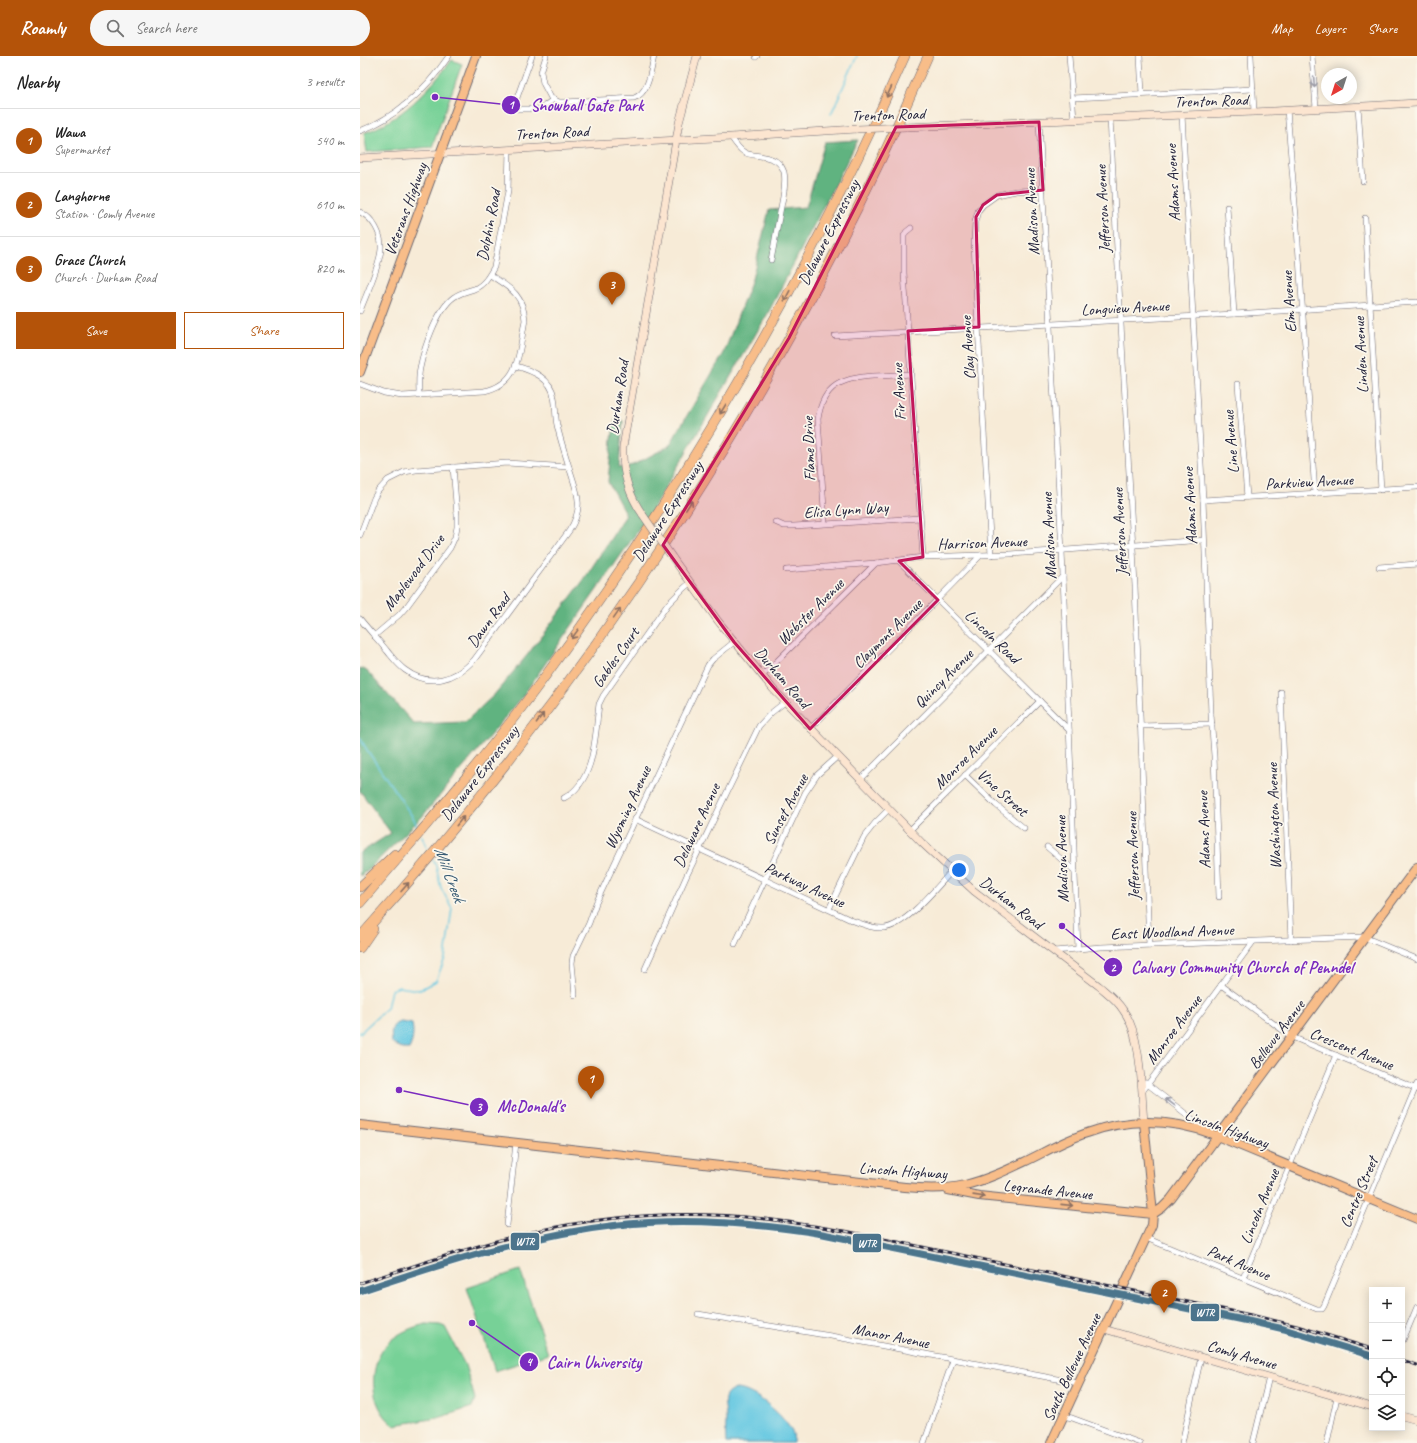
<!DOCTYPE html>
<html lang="en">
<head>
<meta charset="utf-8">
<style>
  :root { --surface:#fff; --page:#f6f6f6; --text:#222; --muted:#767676; --line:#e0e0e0; --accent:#b45309 }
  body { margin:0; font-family:Caveat,sans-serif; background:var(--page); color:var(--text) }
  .controls { position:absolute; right:12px; bottom:12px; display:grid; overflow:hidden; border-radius:0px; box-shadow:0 2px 10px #0003 }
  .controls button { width:36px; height:36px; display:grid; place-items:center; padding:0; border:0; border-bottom:1px solid var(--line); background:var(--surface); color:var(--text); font:20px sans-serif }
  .compass { position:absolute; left:961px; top:12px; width:36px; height:36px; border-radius:50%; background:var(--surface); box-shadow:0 2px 10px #0003; rotate:219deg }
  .you { position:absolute; left:599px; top:814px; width:14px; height:14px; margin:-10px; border:3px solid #fff; border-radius:50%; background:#1a73e8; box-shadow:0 0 0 6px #1a73e833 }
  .badge { display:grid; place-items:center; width:26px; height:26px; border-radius:50%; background:var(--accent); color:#fff; font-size:13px; font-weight:700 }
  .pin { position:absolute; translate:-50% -33px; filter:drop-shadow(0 1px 2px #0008) }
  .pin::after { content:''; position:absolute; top:21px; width:14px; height:12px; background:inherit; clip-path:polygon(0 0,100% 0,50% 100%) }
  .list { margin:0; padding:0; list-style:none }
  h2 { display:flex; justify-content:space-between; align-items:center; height:52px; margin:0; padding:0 16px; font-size:17px }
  h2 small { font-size:13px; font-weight:400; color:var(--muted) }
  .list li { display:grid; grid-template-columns:26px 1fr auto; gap:12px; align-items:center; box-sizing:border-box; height:64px; padding:0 16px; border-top:1px solid var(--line) }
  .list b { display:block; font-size:15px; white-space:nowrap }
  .list p { margin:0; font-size:13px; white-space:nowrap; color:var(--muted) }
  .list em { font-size:13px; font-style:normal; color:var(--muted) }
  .actions { display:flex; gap:8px; padding:12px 16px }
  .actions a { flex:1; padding:9px 0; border:1px solid var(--accent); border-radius:0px; text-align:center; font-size:14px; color:var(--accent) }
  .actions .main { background:var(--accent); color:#fff }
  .icon { flex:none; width:22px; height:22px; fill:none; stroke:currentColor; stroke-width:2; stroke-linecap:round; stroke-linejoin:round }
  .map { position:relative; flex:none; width:1057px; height:1387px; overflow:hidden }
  header { display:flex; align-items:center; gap:24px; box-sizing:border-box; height:56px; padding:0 20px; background:var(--accent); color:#fff }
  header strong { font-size:19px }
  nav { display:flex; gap:22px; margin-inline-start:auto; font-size:14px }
  .search { width:280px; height:36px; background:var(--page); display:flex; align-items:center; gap:10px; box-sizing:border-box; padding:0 14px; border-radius:22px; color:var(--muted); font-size:15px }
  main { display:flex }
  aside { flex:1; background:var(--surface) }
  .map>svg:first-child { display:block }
  .green { fill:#77d197; stroke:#4c7a69 }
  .forest { fill:#61b380; stroke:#426a5e }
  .water { fill:#63c7e1; stroke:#42748e }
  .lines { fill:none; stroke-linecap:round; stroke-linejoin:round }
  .stream { stroke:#63c7e1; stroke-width:1.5 }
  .street-casing { stroke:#6d6872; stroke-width:6 }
  .secondary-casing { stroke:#6d6872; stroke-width:8 }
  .primary-casing { stroke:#6d6872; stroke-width:10 }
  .highway-casing { stroke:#6d6872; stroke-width:10 }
  .street { stroke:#fff; stroke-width:5 }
  .secondary { stroke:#fce5d0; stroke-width:7 }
  .primary { stroke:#f8bd89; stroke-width:8 }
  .highway { stroke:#f8bd89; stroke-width:9 }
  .rail-casing { stroke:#22223b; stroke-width:3 }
  .rail { stroke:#fbf7ec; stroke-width:1.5; stroke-dasharray:4.5; stroke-linecap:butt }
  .secondary-bridge-casing { stroke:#6d6872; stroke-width:8; stroke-linecap:butt }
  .secondary-bridge { stroke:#fce5d0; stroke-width:7 }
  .rail-1-casing { stroke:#fbf7ec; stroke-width:10 }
  .rail-1 { stroke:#4c748c; stroke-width:7 }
  .oneway { stroke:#9c9ca7 }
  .oneway2 { stroke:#8d7062 }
  .marked { fill:#c2185b; fill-opacity:0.2; stroke:#c2185b; stroke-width:3; stroke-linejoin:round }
  .labels { text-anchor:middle; stroke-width:3.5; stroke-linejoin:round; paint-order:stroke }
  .street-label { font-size:16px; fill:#22223b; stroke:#fbf7ec }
  .water-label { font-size:17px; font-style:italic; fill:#395c75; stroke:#fbf7ec }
  .leader { fill:none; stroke:#7b2cbf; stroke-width:1.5 }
  .callout-dot { fill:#7b2cbf; stroke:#fbf7ec; stroke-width:1.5 }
  .mark-label { font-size:12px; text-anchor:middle; font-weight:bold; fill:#fff }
  .callout-label { font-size:17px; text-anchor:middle; font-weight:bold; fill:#7b2cbf; stroke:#fbf7ec; stroke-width:3.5; stroke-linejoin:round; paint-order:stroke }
  .line-badge { stroke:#fbf7ec; stroke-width:1.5 }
  .badge-label { font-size:11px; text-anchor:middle; font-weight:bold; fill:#fff }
</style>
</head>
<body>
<header>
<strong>Roamly</strong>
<div class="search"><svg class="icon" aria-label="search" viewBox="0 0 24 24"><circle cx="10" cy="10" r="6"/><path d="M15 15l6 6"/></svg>Search here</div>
<nav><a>Map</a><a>Layers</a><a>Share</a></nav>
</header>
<main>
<aside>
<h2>Nearby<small>3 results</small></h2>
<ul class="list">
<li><span class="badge">1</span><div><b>Wawa</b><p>Supermarket</p></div><em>540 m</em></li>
<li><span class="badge">2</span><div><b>Langhorne</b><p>Station · Comly Avenue</p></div><em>610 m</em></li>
<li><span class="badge">3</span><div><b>Grace Church</b><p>Church · Durham Road</p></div><em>820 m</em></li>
</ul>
<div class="actions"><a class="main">Save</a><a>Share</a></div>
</aside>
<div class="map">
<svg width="1057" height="1387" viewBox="0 0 1057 1387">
  <rect width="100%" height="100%" fill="#fbf7ec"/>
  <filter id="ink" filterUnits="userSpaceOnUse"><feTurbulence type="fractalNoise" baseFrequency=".025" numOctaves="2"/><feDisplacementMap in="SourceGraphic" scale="8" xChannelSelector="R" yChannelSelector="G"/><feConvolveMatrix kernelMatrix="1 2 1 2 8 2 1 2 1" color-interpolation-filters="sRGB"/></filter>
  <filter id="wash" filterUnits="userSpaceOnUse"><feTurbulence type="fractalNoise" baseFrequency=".012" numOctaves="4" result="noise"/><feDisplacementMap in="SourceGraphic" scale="16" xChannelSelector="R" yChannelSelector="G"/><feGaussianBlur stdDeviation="0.9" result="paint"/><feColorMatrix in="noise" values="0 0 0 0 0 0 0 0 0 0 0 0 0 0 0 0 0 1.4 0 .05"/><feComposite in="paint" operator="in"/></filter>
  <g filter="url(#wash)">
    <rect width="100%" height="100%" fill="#f7ebd7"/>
    <g class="green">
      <path d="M 92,4 L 102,8 L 72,91 L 7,96 L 4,77 C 41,64 69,34 92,4 Z"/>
      <path d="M 160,1214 L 188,1298 L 135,1315 L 107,1232 Z"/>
      <path d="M 66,1268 L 80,1269 L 85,1271 L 105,1309 L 115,1343 L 112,1351 L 78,1362 L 34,1369 C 8,1350 7,1307 30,1285 C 40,1276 53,1271 66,1268 Z"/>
    </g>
    <path class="forest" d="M 498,84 L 407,259 L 291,456 L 160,644 L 61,762 L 11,811 L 0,820 L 0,797 L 31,777 L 0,735 L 0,612 L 7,615 L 54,668 L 105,666 L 134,639 L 168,598 L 223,525 L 266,459 L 248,426 L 252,383 L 255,364 L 263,365 L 259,412 L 273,409 L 309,390 L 364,297 L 392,223 L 409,154 L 446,151 L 465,86 Z"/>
    <g class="water">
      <path d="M 41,966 L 52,968 C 54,977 53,985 49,993 L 43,993 L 32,987 C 31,977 30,968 41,966 Z"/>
      <path d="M 376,1333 C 394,1333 426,1361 433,1378 C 434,1381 433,1384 433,1387 L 366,1387 C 365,1377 366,1371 366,1362 C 366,1348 359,1339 376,1333 Z"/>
    </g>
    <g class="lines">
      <g class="stream">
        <path d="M 471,58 L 497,0"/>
        <path d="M 0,682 L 7,694 L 54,763 L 58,773"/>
        <path d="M 62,780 L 69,797"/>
        <path d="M 0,977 L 27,952 L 31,934 L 39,931 L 59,934 L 76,925 L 85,902 L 92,852 L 81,832 L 76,810 L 72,802"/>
      </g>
    </g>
  </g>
  <g filter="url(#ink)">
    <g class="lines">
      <g class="street-casing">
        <g id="street">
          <path d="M 172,0 L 154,50 L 156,53 L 180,53 L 194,43"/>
          <path d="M 186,0 L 181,16 L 183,27 L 191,42 L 199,46 L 205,46 L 274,42 C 289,37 291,14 294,0"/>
          <path d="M 709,0 L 714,63"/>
          <path d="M 780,0 L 782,38"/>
          <path d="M 891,0 L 894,56"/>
          <path d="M 952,0 L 956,52"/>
          <path d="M 396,1 L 397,0"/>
          <path d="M 713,42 L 893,33"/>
          <path d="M 998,50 L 1003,125"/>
          <path d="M 927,54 L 937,172 L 955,438"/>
          <path d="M 822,59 L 843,444 L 851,658 L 854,700 L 859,841"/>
          <path d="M 750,62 L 775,530 L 789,889"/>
          <path d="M 679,66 L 702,495 L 718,893"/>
          <path d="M 0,75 C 37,61 67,32 89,0"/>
          <path d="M 371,81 C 387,106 390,95 412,103 C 418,105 422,110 424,116 C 427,130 421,148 419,162 C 416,176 414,190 411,204"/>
          <path d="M 867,151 L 874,258"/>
          <path d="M 0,156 C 13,162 22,178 21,193 C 20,209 6,239 0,255"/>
          <path d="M 1005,162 L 1021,434"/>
          <path d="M 551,172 L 546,176 L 544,180 L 544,217 L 563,501"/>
          <path d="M 475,280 L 874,258 L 1057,246"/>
          <path d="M 156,310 C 173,315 191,322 194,341 C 196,350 195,360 197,369 C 200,383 205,397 209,411"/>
          <path d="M 0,328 L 24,337 L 42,340 L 124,335 C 161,328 159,294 165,264 C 163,238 150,232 130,219"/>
          <path d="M 878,328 L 887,441"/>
          <path d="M 59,340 C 59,331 58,321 60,312 C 64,292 77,253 94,241 C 100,237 107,235 114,233 C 124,229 129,220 134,211 L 148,135 L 149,93"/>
          <path d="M 843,444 L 1057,431"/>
          <path d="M 415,466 L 424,470 L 434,470 L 560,462"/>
          <path d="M 465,467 L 458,363 C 463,329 482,322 513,320 C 525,320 538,319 550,318"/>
          <path d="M 0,479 L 14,442 L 18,435 L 28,424 L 44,416 L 56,414 L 147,407 L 209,411 C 217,436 225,451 209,475 L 114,604 C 95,624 69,632 45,614 C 38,609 33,602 28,596 C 19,585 9,574 0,563"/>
          <path d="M 631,499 L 617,252 L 614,186 L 615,166 L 618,155 L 623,149 L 637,139 L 656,135 L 683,134"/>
          <path d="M 539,505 L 578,544 L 709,674"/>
          <path d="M 1019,511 L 1057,508"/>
          <path d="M 426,514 L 516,507 L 563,501 L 650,498 L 844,484"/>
          <path d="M 14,580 L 39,559 L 47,550 L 90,492 L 95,481 L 97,471 L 97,459 L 93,411"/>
          <path d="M 402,620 L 516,507"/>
          <path d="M 921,636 L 931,884"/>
          <path d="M 780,670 L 852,668"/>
          <path d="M 450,673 L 621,499"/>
          <path d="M 605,719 L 636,749 L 664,772"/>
          <path d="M 500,724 L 703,520"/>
          <path d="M 204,742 C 236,725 235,679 239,648 L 243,640 L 308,548 L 324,532 L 330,527"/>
          <path d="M 275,763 L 491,864 C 502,868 513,873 524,872 C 546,870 576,832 591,816"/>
          <path d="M 549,775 L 680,645"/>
          <path d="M 687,791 L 715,815"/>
          <path d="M 469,853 L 504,781 L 515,767 L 528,754"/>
          <path d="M 375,888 L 445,737 L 457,719 L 477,701"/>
          <path d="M 694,895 L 741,891 L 1004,881 L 1057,903"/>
          <path d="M 285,913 L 327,819 L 399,670 L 411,657 L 425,646"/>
          <path d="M 861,929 L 932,981 L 1057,1033"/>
          <path d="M 215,939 L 212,907 L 213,900 L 229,867 L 236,847 L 348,609 L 353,603 L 374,586"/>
          <path d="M 786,1027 L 848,1075"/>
          <path d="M 782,1036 L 893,886"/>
          <path d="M 147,1169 L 156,1087"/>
          <path d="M 786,1182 L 957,1253 L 962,1253 L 964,1250 L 1057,1028"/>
          <path d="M 883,1222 L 976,999"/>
          <path d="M 338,1258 L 471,1280 L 718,1327"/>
          <path d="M 1043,1284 L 1057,1251"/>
          <path d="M 703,1360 L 712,1362 L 780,1387"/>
          <path d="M 564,1387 L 593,1304"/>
          <path d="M 822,1387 L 841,1301"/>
          <path d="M 893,1387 L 909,1321"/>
          <path d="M 967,1387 L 977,1341"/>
        </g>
      </g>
      <g class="secondary-casing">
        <g id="secondary">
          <path d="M 546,71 L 894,56 L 1057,47"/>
          <path d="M 0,102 L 371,81 L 497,73"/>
          <path d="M 283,459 C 268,438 262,416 263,391 L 319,67 L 337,0"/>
          <path d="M 312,501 L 358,565 L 413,633 L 562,787 L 614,835 L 739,930 C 747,937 757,944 763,954 C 782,979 781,1034 784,1066"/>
          <path d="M 744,1273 L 1012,1351"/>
          <path d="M 1042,1360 L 1057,1364"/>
        </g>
      </g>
      <g class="primary-casing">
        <g id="primary">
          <path d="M 0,316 L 116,0"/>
          <path d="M 0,1069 L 545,1131 C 565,1133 585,1134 605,1129 C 626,1124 645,1115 664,1106 C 685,1096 705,1084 727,1077 C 768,1062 811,1063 852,1078 L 1057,1163"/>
          <path d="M 588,1134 L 619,1140 L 793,1158"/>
          <path d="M 793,1158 L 802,1152 L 811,1143 L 1057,811"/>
          <path d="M 691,1387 L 792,1169 L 793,1158 L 784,1066"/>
        </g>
      </g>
      <g class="highway-casing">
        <g id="highway">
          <path d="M 0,831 L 35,798"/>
          <path d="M 0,847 C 64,772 128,698 186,619 C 328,426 448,219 545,0"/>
          <path d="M 0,881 C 235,621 429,322 568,0"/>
          <path d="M 0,892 L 13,873"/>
        </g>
      </g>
      <use href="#street" class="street"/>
      <use href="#secondary" class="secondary"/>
      <use href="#primary" class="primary"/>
      <use href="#highway" class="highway"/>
      <g class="rail-casing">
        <g id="rail">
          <path d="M 0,1227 C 55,1210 111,1190 168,1177 C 245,1159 326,1154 405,1163 C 432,1166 458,1171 485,1175 L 891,1259 L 937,1270 L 1012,1293"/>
          <path d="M 1042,1304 L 1057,1309"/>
        </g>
      </g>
      <use href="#rail" class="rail"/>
      <g class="secondary-bridge-casing">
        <g id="secondary-bridge">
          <path d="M 497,73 L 546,71"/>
          <path d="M 283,459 L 312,501"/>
        </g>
      </g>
      <use href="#secondary-bridge" class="secondary-bridge"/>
      <g class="rail-1-casing">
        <path id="rail-1" d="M 0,1235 C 84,1207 169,1179 258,1169 C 326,1161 395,1167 463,1178 L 879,1263 L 924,1273 L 1012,1300"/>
      </g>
      <use href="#rail-1" class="rail-1"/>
    </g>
    <defs><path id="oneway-shaft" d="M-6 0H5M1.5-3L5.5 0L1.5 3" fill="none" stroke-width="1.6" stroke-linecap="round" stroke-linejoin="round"/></defs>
    <g class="oneway">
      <use href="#oneway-shaft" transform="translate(954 26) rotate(86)"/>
      <use href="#oneway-shaft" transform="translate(810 1046) rotate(-143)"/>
    </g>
    <g class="oneway2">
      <use href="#oneway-shaft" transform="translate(529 36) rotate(115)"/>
      <use href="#oneway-shaft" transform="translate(427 240) rotate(118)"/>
      <use href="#oneway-shaft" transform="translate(363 353) rotate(121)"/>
      <use href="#oneway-shaft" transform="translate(329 449) rotate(-58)"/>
      <use href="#oneway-shaft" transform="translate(257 557) rotate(-55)"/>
      <use href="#oneway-shaft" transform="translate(215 578) rotate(126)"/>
      <use href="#oneway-shaft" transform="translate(180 662) rotate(-53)"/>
      <use href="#oneway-shaft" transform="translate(100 765) rotate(-51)"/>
      <use href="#oneway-shaft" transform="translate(45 831) rotate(-49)"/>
      <use href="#oneway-shaft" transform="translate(619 1140) rotate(8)"/>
      <use href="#oneway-shaft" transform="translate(707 1149) rotate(6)"/>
    </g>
  </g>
  <path class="marked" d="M 679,66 L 683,134 L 637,139 L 623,149 L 616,161 L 619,271 L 548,275 L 563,501 L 539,505 L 578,544 L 450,673 L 374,586 L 303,489 L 429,282 L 536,71 Z"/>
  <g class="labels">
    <g class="street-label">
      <text transform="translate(851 44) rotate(-2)" y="6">Trenton Road</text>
      <text transform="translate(528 58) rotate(-2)" y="6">Trenton Road</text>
      <text transform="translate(192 76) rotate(-3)" y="6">Trenton Road</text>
      <text transform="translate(812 127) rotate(-93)" y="6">Adams Avenue</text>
      <text transform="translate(45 153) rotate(-70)" y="6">Veterans Highway</text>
      <text transform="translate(742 153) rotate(-93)" y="6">Jefferson Avenue</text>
      <text transform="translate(671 156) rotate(-93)" y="6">Madison Avenue</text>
      <text transform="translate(128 169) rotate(-79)" y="6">Dolphin Road</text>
      <text transform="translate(468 176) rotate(-63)" y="6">Delaware Expressway</text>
      <text transform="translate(928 246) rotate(-94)" y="6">Elm Avenue</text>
      <text transform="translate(765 251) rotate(-3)" y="6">Longview Avenue</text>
      <text transform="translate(607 292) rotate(-94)" y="6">Clay Avenue</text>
      <text transform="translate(1000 299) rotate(-93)" y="6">Linden Avenue</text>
      <text transform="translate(538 336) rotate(-93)" y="6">Fir Avenue</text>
      <text transform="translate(257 341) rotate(-81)" y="6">Durham Road</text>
      <text transform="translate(870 386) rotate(-95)" y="6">Line Avenue</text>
      <text transform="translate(448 393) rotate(-92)" y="6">Flame Drive</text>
      <text transform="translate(949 425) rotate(-3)" y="6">Parkview Avenue</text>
      <text transform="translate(829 450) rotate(-93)" y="6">Adams Avenue</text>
      <text transform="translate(486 453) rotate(-4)" y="6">Elisa Lynn Way</text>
      <text transform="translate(307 455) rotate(-57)" y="6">Delaware Expressway</text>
      <text transform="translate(759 476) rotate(-93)" y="6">Jefferson Avenue</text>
      <text transform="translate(688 480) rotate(-93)" y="6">Madison Avenue</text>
      <text transform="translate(622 486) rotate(-2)" y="6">Harrison Avenue</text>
      <text transform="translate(53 516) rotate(-53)" y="6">Maplewood Drive</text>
      <text transform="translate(450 555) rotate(-45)" y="6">Webster Avenue</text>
      <text transform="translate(128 564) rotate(-54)" y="6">Dawn Road</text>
      <text transform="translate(527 577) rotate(-45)" y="6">Claymont Avenue</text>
      <text transform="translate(633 580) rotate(44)" y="6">Lincoln Road</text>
      <text transform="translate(255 601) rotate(-55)" y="6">Gables Court</text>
      <text transform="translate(423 621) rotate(49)" y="6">Durham Road</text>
      <text transform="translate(583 622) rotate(-45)" y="6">Quincy Avenue</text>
      <text transform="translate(605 701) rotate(-45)" y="6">Monroe Avenue</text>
      <text transform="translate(119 717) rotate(-52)" y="6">Delaware Expressway</text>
      <text transform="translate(643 736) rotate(42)" y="6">Vine Street</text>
      <text transform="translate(267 751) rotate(-65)" y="6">Wyoming Avenue</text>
      <text transform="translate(425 753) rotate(-62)" y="6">Sunset Avenue</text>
      <text transform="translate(913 760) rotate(-92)" y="6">Washington Avenue</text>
      <text transform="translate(336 769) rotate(-65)" y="6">Delaware Avenue</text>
      <text transform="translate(843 774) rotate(-92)" y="6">Adams Avenue</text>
      <text transform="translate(772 800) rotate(-92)" y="6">Jefferson Avenue</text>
      <text transform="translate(701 803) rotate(-92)" y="6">Madison Avenue</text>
      <text transform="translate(445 828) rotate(25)" y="6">Parkway Avenue</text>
      <text transform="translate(652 846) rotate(38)" y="6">Durham Road</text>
      <text transform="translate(812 875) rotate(-2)" y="6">East Woodland Avenue</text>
      <text transform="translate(813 973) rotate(-53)" y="6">Monroe Avenue</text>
      <text transform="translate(916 978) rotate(-53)" y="6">Bellevue Avenue</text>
      <text transform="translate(992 992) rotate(22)" y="6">Crescent Avenue</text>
      <text transform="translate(867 1072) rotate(20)" y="6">Lincoln Highway</text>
      <text transform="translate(543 1114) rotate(4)" y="6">Lincoln Highway</text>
      <text transform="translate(688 1133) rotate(6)" y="6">Legrande Avenue</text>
      <text transform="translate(998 1136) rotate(-67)" y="6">Centre Street</text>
      <text transform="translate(899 1150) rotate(-68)" y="6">Lincoln Avenue</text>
      <text transform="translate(879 1206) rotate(23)" y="6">Park Avenue</text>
      <text transform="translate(531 1279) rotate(11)" y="6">Manor Avenue</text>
      <text transform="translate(882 1298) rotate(16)" y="6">Comly Avenue</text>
      <text transform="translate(711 1311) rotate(-65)" y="6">South Bellevue Avenue</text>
    </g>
    <g class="water-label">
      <text transform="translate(90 818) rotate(69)" y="6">Mill Creek</text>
    </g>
  </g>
  <path class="leader" d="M75 41L151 49M702 870L753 911M39 1034L119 1051M112 1267L169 1306"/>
  <g class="callout-dot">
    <circle cx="75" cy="41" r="4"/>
    <circle cx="702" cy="870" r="4"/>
    <circle cx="39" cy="1034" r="4"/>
    <circle cx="112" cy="1267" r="4"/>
    <circle cx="151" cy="49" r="10"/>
    <circle cx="753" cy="911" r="10"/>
    <circle cx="119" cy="1051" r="10"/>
    <circle cx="169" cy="1306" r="10"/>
  </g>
  <g class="mark-label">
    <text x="151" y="53">1</text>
    <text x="753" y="916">2</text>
    <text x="119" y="1055">3</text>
    <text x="169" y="1310">4</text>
  </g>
  <g class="callout-label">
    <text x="227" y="55">Snowball Gate Park</text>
    <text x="882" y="917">Calvary Community Church of Penndel</text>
    <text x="171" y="1056">McDonald's</text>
    <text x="234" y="1312">Cairn University</text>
  </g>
  <g class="line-badge">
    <rect x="150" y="1176" width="30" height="19" rx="4" fill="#4c748c"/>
    <rect x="492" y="1177" width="30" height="20" rx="4" fill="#4c748c"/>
    <rect x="830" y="1247" width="30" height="19" rx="4" fill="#4c748c"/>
  </g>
  <g class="badge-label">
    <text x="165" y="1189">WTR</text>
    <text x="507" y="1191">WTR</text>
    <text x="845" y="1260">WTR</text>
  </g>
</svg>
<div class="controls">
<button>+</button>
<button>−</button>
<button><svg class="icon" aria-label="locate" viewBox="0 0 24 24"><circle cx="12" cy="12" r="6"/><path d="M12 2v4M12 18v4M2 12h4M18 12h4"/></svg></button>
<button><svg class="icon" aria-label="layers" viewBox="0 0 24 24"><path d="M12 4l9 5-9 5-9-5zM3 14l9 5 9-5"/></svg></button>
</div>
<svg class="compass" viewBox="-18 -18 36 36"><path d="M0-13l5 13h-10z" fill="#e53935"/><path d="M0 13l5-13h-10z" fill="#767676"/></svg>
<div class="you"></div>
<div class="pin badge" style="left:231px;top:1043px">1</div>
<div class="pin badge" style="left:804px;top:1257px">2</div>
<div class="pin badge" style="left:252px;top:249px">3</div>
</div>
</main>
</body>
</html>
